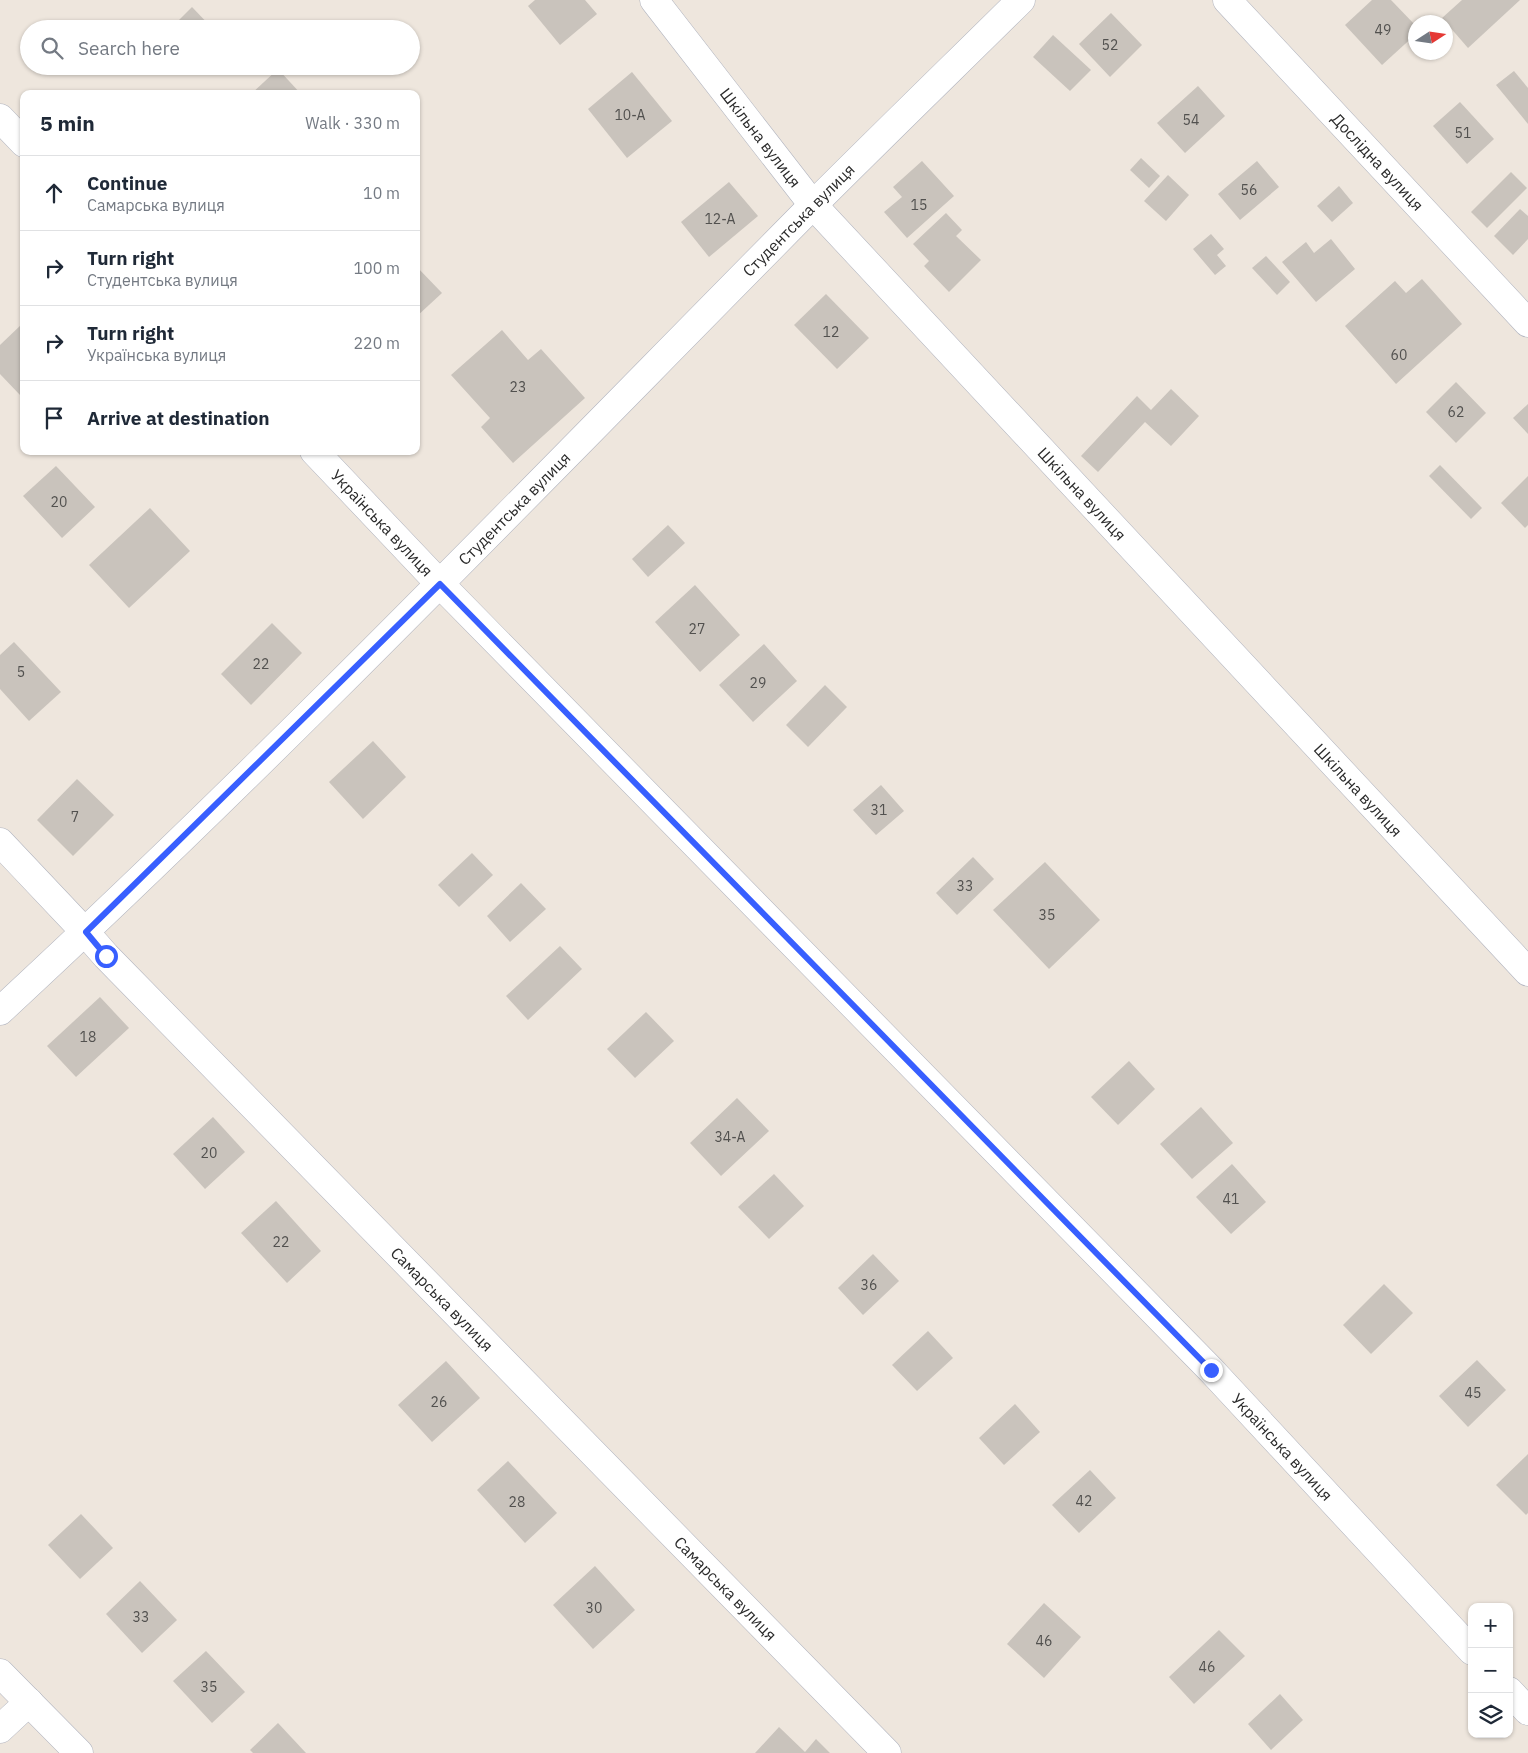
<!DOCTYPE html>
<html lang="en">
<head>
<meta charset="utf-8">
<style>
  :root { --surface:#fff; --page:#f6f6f7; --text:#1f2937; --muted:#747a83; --line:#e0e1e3 }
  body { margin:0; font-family:"IBM Plex Sans",sans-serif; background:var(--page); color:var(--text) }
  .controls { position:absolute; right:15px; bottom:15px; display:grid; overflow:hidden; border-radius:10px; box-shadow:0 1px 4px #0004 }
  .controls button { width:45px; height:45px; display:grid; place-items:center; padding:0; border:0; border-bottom:1px solid var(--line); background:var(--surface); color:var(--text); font:25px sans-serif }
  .compass { position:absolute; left:1408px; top:15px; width:45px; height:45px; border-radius:50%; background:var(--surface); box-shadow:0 1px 4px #0004; rotate:78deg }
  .stop { position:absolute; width:15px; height:15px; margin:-11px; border:4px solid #385fff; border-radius:50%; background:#fff }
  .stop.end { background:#385fff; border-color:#fff; box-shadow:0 1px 5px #0008 }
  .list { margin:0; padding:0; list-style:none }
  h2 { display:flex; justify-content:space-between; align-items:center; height:65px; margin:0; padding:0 20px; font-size:21px }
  h2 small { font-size:16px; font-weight:400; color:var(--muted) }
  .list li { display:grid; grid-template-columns:32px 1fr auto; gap:15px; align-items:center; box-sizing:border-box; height:75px; padding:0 20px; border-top:1px solid var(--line) }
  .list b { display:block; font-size:19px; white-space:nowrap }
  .list p { margin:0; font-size:16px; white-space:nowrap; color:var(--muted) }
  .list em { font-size:16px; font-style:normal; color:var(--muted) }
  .icon { flex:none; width:28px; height:28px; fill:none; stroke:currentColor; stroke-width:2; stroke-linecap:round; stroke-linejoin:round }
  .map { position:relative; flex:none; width:1528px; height:1753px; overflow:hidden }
  .search { position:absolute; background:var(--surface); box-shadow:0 1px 4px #0004; left:20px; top:20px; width:400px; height:55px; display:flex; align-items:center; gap:12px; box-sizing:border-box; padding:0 18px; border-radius:28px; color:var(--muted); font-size:19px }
  .panel { position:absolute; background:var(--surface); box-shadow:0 1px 4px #0004; left:20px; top:90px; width:400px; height:365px; border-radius:10px }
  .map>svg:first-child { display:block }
  .building { fill:#c9c3bc }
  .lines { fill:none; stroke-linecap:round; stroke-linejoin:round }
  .minor-casing { stroke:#b1b4bf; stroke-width:29 }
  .minor { stroke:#fff; stroke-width:28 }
  .route { stroke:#385fff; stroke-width:6 }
  .labels { text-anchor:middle; stroke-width:4; stroke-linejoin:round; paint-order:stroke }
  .number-label { font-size:14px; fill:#52514f }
  .street-label { font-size:16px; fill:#2b2b2b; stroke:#fff }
</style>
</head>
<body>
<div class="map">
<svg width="1528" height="1753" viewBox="0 0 1528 1753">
  <rect width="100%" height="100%" fill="#eee6dd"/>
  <g class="building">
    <path d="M 535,0 L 585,0 L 597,14 L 560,45 L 528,6 Z"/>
    <path d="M 1372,0 L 1391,0 L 1416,26 L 1416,34 L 1382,65 L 1345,25 Z"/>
    <path d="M 1462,0 L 1520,0 L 1468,48 L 1442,18 Z"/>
    <path d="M 192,7 L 213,29 L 170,29 Z"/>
    <path d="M 1111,13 L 1142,45 L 1110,77 L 1079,44 Z"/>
    <path d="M 1053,35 L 1091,70 L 1070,91 L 1033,57 Z"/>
    <path d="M 170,66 L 183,66 L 176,73 Z"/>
    <path d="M 278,69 L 301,94 L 251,94 Z"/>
    <path d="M 1514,71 L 1528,88 L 1528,124 L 1496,85 Z"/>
    <path d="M 632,72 L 672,121 L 627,158 L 588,109 Z"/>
    <path d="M 1198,86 L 1225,116 L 1185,153 L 1157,123 Z"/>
    <path d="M 1460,102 L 1494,139 L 1467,164 L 1433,126 Z"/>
    <path d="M 1141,158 L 1160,176 L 1149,188 L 1130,170 Z"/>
    <path d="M 922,161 L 954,196 L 907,238 L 884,212 L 902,197 L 893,187 Z"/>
    <path d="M 1257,161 L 1279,187 L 1240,220 L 1218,194 Z"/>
    <path d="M 1511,172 L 1527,188 L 1487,228 L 1471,212 Z"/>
    <path d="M 1168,175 L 1189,195 L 1166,221 L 1144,201 Z"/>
    <path d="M 729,182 L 758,216 L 709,257 L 681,222 Z"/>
    <path d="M 1339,186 L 1353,203 L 1332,222 L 1317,206 Z"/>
    <path d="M 1520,209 L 1528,216 L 1528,239 L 1513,255 L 1494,236 Z"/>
    <path d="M 946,213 L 962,230 L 956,236 L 981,260 L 949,292 L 924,266 L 929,261 L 913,244 Z"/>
    <path d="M 1211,234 L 1224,249 L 1217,255 L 1226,266 L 1215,275 L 1193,249 Z"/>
    <path d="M 1331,239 L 1355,269 L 1316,302 L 1282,262 L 1306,242 L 1314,253 Z"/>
    <path d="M 1266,256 L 1290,282 L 1277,295 L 1252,268 Z"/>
    <path d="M 416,266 L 442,293 L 416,317 Z"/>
    <path d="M 1422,279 L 1462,324 L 1396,384 L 1345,326 L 1395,281 L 1406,293 Z"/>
    <path d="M 826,294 L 869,338 L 837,369 L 794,325 Z"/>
    <path d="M 22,324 L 24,326 L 24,391 L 20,395 L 0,374 L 0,345 Z"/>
    <path d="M 502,330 L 528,360 L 541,349 L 585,398 L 513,463 L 481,427 L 490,418 L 451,375 Z"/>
    <path d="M 1456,382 L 1486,413 L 1456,443 L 1426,412 Z"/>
    <path d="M 1171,389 L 1199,416 L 1171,446 L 1145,422 L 1098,472 L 1081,456 L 1137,396 L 1151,410 Z"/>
    <path d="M 1528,404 L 1528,434 L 1513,418 Z"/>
    <path d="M 1440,465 L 1482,508 L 1471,519 L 1429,476 Z"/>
    <path d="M 56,466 L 95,507 L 62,538 L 23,496 Z"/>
    <path d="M 1528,476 L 1528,525 L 1525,528 L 1501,503 Z"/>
    <path d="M 150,508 L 190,551 L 129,608 L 89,565 Z"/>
    <path d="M 668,525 L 685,543 L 648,577 L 632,559 Z"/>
    <path d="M 695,585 L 740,635 L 700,672 L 655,622 Z"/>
    <path d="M 272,623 L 302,653 L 251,705 L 221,674 Z"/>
    <path d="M 14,642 L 61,692 L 29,721 L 0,689 L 0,655 Z"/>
    <path d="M 764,644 L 797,681 L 753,722 L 719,685 Z"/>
    <path d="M 825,685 L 847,707 L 808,747 L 786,725 Z"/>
    <path d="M 373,741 L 406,777 L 363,819 L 329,782 Z"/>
    <path d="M 77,779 L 114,815 L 73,856 L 37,820 Z"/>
    <path d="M 881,785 L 904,811 L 876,835 L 853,810 Z"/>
    <path d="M 472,853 L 493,875 L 459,907 L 438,885 Z"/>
    <path d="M 973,857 L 994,879 L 957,915 L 936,893 Z"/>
    <path d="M 1045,862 L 1100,920 L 1049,969 L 993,910 Z"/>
    <path d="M 521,883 L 546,909 L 510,942 L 487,916 Z"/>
    <path d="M 560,946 L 582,969 L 528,1020 L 506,996 Z"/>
    <path d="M 100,997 L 129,1028 L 76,1077 L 47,1046 Z"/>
    <path d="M 646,1012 L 674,1041 L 635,1078 L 607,1049 Z"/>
    <path d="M 1129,1061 L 1155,1089 L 1118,1125 L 1091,1097 Z"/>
    <path d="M 737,1098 L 769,1131 L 721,1176 L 690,1143 Z"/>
    <path d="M 1201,1107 L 1233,1143 L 1192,1179 L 1160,1144 Z"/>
    <path d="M 213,1117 L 245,1152 L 205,1189 L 173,1154 Z"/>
    <path d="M 1232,1164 L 1266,1202 L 1231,1234 L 1196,1197 Z"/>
    <path d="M 774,1174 L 804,1206 L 769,1239 L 738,1207 Z"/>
    <path d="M 276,1201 L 321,1251 L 287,1283 L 241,1233 Z"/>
    <path d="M 873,1254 L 899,1281 L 863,1315 L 838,1288 Z"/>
    <path d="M 1384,1284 L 1413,1313 L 1371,1354 L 1343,1325 Z"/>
    <path d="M 928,1331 L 953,1358 L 917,1391 L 892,1365 Z"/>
    <path d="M 1477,1360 L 1506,1390 L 1468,1427 L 1439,1396 Z"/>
    <path d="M 446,1361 L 480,1398 L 432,1442 L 398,1405 Z"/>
    <path d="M 1015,1404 L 1040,1432 L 1004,1465 L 979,1438 Z"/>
    <path d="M 1528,1454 L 1528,1513 L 1526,1515 L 1496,1485 Z"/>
    <path d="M 508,1461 L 557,1513 L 525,1543 L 477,1490 Z"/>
    <path d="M 1090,1470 L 1116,1498 L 1079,1533 L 1052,1505 Z"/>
    <path d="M 81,1514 L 113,1548 L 80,1579 L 48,1545 Z"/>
    <path d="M 595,1566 L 635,1610 L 593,1649 L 553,1605 Z"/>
    <path d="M 140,1581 L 177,1620 L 142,1653 L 106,1614 Z"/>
    <path d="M 1044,1603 L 1081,1637 L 1044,1678 L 1007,1644 Z"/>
    <path d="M 1219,1630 L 1245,1656 L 1194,1704 L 1169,1677 Z"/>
    <path d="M 206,1651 L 245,1692 L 212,1723 L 173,1681 Z"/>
    <path d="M 1280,1694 L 1303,1720 L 1271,1750 L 1248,1724 Z"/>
    <path d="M 278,1723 L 306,1753 L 253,1753 L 250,1750 Z"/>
    <path d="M 779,1727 L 805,1752 L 816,1739 L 830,1753 L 755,1753 Z"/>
  </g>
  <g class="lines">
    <g class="minor-casing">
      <g id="minor">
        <path id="s1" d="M 654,0 L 813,205 L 1528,972"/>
        <path id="s2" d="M 1227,0 L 1528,323"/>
        <path d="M 0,118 L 24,143"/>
        <path id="s3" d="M 314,451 L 440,584 L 1211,1370 L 1472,1651"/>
        <path id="s4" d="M 0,842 L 85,932 L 106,956 L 887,1753"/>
        <path id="s5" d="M 0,1011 C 279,753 543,478 810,208 C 880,138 951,69 1021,0"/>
        <path d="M 0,1673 L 79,1753"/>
        <path d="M 1509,1691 L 1528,1711"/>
        <path d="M 0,1729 L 29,1702"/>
      </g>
    </g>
    <use href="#minor" class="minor"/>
  </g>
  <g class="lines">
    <path class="route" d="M 106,956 L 86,932 L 440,584 L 1211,1370"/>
  </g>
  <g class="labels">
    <g class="number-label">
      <text x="1383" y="35">49</text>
      <text x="1110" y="50">52</text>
      <text x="630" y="120">10-А</text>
      <text x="1191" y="125">54</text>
      <text x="1463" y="138">51</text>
      <text x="1249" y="195">56</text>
      <text x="919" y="210">15</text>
      <text x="720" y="224">12-А</text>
      <text x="831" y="337">12</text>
      <text x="1399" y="360">60</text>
      <text x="518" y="392">23</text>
      <text x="1456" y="417">62</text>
      <text x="59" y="507">20</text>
      <text x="697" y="634">27</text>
      <text x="261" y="669">22</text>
      <text x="21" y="677">5</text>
      <text x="758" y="688">29</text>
      <text x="879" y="815">31</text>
      <text x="75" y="822">7</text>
      <text x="965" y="891">33</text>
      <text x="1047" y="920">35</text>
      <text x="88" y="1042">18</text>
      <text x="730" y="1142">34-А</text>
      <text x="209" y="1158">20</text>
      <text x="1231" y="1204">41</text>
      <text x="281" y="1247">22</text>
      <text x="869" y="1290">36</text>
      <text x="1473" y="1398">45</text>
      <text x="439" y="1407">26</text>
      <text x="1084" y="1506">42</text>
      <text x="517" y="1507">28</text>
      <text x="594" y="1613">30</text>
      <text x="141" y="1622">33</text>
      <text x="1044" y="1646">46</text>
      <text x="1207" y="1672">46</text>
      <text x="209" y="1692">35</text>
    </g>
    <g class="street-label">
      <text dy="6" stroke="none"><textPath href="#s1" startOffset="174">Шкільна вулиця</textPath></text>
      <text dy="6" stroke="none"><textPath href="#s2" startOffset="221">Дослідна вулиця</textPath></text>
      <text dy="6" stroke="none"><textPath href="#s5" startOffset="1124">Студентська вулиця</textPath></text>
      <text dy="6" stroke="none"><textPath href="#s1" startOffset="654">Шкільна вулиця</textPath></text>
      <text dy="6" stroke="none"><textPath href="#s5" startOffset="719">Студентська вулиця</textPath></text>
      <text dy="6" stroke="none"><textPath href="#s3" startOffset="99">Українська вулиця</textPath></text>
      <text dy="6" stroke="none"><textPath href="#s1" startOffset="1059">Шкільна вулиця</textPath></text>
      <text dy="6" stroke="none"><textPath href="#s4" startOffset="636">Самарська вулиця</textPath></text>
      <text dy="6" stroke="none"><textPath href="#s3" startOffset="1389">Українська вулиця</textPath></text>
      <text dy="6" stroke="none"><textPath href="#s4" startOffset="1041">Самарська вулиця</textPath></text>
    </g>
  </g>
</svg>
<div class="controls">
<button>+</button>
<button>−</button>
<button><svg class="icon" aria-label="layers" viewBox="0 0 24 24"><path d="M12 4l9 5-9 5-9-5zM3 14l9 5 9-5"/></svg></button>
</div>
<svg class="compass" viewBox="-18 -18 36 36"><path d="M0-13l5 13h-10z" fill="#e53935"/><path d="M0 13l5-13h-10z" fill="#747a83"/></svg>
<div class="stop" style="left:106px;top:956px"></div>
<div class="stop end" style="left:1211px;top:1370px"></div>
<div class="search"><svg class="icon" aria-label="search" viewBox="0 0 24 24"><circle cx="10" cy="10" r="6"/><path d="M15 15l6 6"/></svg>Search here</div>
<section class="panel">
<h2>5 min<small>Walk · 330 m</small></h2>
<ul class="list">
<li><svg class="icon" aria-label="ahead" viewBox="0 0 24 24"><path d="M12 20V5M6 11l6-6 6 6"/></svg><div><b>Continue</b><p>Самарська вулиця</p></div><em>10 m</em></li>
<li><svg class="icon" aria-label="right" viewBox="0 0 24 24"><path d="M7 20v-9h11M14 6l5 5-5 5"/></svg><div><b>Turn right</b><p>Студентська вулиця</p></div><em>100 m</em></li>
<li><svg class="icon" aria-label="right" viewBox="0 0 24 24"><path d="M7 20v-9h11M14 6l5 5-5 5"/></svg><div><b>Turn right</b><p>Українська вулиця</p></div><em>220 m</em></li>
<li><svg class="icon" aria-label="arrive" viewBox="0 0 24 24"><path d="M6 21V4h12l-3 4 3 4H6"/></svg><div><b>Arrive at destination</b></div></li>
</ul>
</section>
</div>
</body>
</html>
